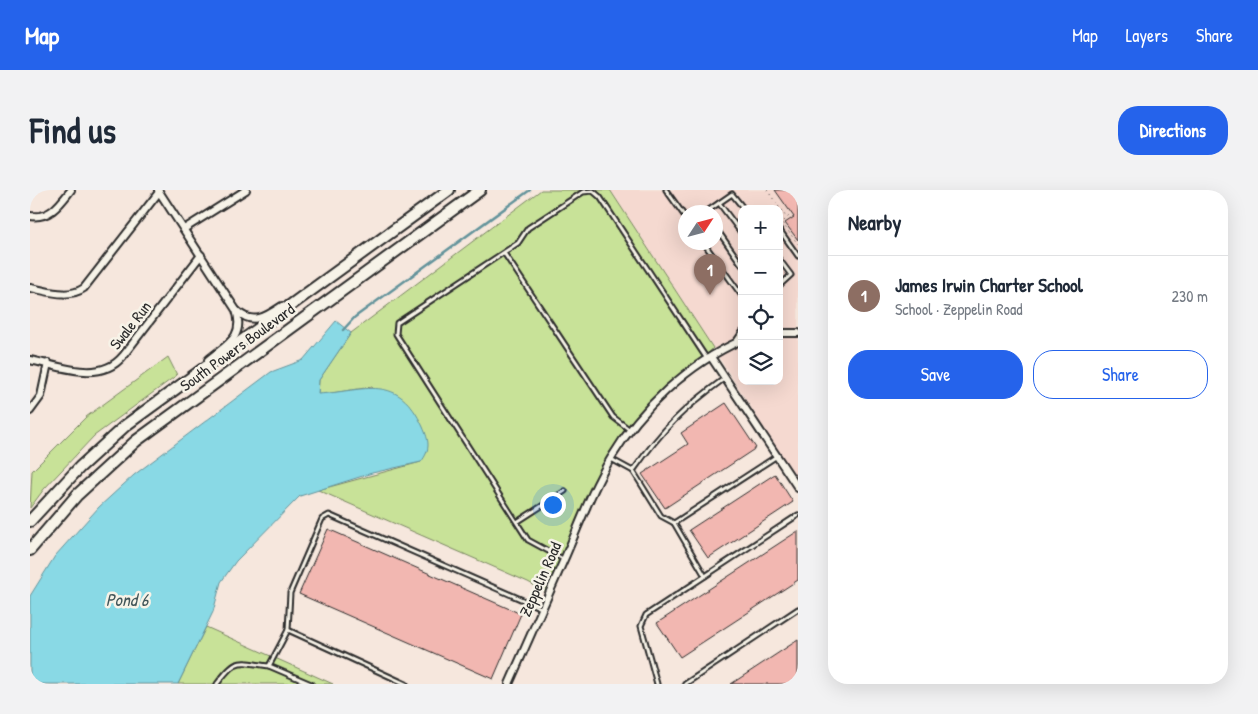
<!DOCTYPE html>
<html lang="en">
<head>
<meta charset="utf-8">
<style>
  :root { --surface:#fff; --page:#f2f2f3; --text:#1f2937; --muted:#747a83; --line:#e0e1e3; --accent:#2563eb }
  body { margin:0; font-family:"Patrick Hand",sans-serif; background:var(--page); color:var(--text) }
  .controls { position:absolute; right:15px; top:15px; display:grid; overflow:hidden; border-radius:10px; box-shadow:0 5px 20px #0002 }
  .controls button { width:45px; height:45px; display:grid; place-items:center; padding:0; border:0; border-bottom:1px solid var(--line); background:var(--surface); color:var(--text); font:25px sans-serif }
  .compass { position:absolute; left:648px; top:15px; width:45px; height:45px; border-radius:50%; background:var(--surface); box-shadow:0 5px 20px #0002; rotate:54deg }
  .you { position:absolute; left:522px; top:314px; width:18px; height:18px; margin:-12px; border:4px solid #fff; border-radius:50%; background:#1a73e8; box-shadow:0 0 0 8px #1a73e833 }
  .badge { display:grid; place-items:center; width:32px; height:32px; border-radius:50%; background:var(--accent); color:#fff; font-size:16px; font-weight:700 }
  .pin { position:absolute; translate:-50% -41px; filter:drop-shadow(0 1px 2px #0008) }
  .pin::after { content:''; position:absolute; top:26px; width:18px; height:15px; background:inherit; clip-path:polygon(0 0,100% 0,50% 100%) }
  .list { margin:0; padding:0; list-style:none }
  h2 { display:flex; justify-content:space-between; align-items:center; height:65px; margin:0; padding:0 20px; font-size:21px }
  h2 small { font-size:16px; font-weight:400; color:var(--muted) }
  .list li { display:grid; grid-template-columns:32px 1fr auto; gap:15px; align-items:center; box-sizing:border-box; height:80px; padding:0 20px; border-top:1px solid var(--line) }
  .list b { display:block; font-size:19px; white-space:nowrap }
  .list p { margin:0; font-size:16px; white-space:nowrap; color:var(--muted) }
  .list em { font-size:16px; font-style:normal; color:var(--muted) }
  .actions { display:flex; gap:10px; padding:15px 20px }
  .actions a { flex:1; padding:11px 0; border:1px solid var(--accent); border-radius:20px; text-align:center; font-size:18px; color:var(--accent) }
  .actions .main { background:var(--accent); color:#fff }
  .icon { flex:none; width:28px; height:28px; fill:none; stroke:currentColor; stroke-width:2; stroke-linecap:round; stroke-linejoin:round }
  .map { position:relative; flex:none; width:768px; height:494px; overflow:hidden; border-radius:20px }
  header { display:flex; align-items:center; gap:30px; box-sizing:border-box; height:70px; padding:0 25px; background:var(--accent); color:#fff }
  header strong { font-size:24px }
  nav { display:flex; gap:28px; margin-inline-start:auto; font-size:18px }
  .intro { display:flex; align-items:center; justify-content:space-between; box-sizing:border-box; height:120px; padding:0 30px }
  h1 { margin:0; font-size:35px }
  .button { padding:12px 22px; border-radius:20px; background:var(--accent); color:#fff; font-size:18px; font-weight:700 }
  main { display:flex; gap:30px; padding:0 30px }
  aside { flex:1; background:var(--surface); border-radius:20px; box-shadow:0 5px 20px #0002 }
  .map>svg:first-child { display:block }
  .built { fill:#f5d9d0; fill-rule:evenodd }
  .green { fill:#c8e298; stroke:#7a8662 }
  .water { fill:#89d9e5; stroke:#63939b }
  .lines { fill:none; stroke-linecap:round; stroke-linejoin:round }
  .stream { stroke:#63939b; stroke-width:2.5 }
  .building { fill:#f2b7b1; stroke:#2b2b2b }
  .service-casing { stroke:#2b2b2b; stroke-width:7 }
  .minor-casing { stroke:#2b2b2b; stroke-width:10 }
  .trunk-casing { stroke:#2b2b2b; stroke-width:14 }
  .path { stroke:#2b2b2b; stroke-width:1; stroke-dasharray:1 4; stroke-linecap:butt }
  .service { stroke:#f7f3e8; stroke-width:3 }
  .minor { stroke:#f7f3e8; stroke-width:6 }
  .trunk { stroke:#f7f3e8; stroke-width:10 }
  .labels { text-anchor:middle; stroke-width:5; stroke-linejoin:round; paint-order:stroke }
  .street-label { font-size:16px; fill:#2b2b2b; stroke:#f7f3e8 }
  .water-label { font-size:18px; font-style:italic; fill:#42565a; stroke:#f7f3e8 }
</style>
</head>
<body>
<header>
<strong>Map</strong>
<nav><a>Map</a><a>Layers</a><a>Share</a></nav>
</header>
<div class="intro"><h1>Find us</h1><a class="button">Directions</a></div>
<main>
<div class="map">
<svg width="768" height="494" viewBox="0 0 768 494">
  <rect width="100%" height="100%" fill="#f6e7dd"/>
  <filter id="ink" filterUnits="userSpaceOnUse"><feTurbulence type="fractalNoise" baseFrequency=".02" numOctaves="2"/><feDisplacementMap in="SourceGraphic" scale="10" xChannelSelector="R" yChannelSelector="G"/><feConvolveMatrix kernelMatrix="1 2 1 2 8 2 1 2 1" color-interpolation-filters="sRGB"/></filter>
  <g filter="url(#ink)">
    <path class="built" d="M 580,0 L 768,0 L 768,291 L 683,158 ZM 712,19 L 749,19 L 749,191 L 712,191 ZM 656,22 L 686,22 L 686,52 L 656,52 Z"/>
    <g class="green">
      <path d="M 511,0 L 580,0 L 683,158 L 666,177 L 634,203 L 581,269 L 514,401 L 498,392 L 288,300 L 391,272 L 342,197 L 288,205 L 289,190 L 321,143 Z"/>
      <path d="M 138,167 L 147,185 L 64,246 L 14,299 L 0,318 L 2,281 L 56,227 Z"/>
      <path d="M 176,437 L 303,494 L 148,494 Z"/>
    </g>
    <path class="water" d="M 306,131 L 321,143 L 289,190 L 288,204 C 335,201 368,182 393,237 C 399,251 401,259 391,272 L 342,283 L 270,306 L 206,371 L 191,392 L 183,422 L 148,494 L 0,494 L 0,406 L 25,366 L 69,317 L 104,285 L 241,182 L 273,170 Z"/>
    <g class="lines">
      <path class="stream" d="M 313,140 L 325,127 L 500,0"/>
    </g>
    <g class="building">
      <path d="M 745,0 L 768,0 L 768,50 L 755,33 L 764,27 Z"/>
      <path d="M 696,213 L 726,258 L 635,318 L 612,284 L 658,254 L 651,243 Z"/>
      <path d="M 745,284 L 763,312 L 678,368 L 659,340 Z"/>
      <path d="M 298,339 L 491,424 L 463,489 L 269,404 Z"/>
      <path d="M 768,341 L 768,390 L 650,467 L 627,433 Z"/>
      <path d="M 768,450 L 768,494 L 701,494 Z"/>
    </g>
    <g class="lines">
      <g class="service-casing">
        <g id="service">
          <path d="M 636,0 L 656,28"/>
          <path d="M 689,13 L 712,44"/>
          <path d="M 676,22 L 702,4 L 714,19"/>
          <path d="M 686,38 L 712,75"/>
          <path d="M 749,39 L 768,66"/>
          <path d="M 673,52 L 712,106"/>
          <path d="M 474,63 L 583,227 L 600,240"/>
          <path d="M 749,69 L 761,85 L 749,96"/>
          <path d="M 705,152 L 712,142"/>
          <path d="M 581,269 L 603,281"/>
          <path d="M 487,332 L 535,301"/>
          <path d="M 644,333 L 631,326 L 603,281 C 633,238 654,218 695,188"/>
          <path d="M 533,369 L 498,350 L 366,144 L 367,133 L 488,53 L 498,38 L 553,2 L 563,1 L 570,7 L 677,169"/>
          <path d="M 675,386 L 644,333 L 747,266"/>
          <path d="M 239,476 L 281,494"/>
          <path d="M 187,494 C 207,467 208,472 239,476 L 258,440"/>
          <path d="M 376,494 L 258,440 L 260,403 L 292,329 L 299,325 L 511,418"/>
          <path d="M 627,494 L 611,436 L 616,425 L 768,325"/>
          <path d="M 655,494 L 768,419"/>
        </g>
      </g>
      <g class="minor-casing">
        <g id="minor">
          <path d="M 128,0 L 206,120 C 215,147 197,154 178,170"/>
          <path d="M 0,26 C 20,29 30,14 41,0"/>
          <path d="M 154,39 L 216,0"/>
          <path d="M 0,98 C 18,101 38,109 54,98 L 129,2"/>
          <path d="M 207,121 C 223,136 237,126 252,116"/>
          <path d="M 749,143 L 768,143"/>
          <path d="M 681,167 L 768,298"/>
          <path d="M 0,170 C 30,176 70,194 93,166 L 171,65"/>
          <path d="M 0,221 L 11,206 L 18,173"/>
          <path d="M 479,494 C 498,451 517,408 536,365 C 550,333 562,299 581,268 C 611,218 658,174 712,150"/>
        </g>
      </g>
      <g class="trunk-casing">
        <g id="trunk">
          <path d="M 0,331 L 50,277 L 96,235 L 419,0"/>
          <path d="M 0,360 L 47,305 L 106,251 L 450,0"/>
        </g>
      </g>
      <g class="path">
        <path d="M 737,0 L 756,27"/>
        <path d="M 762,23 L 752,33 L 768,54"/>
      </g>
      <use href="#service" class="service"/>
      <use href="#minor" class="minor"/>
      <use href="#trunk" class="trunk"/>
    </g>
  </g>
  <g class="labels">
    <g class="street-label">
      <text transform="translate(100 135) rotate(-52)" y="6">Swale Run</text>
      <text transform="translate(207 157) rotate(-36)" y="6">South Powers Boulevard</text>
      <text transform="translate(510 389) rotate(-66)" y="6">Zeppelin Road</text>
    </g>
    <g class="water-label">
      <text x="97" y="416">Pond 6</text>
    </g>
  </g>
</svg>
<div class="controls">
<button>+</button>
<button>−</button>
<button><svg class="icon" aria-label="locate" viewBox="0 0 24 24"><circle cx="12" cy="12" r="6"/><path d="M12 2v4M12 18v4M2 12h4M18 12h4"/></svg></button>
<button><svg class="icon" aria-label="layers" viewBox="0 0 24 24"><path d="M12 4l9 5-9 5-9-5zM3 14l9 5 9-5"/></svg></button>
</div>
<svg class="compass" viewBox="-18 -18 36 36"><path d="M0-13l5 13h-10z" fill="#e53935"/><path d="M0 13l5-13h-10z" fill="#747a83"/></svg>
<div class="you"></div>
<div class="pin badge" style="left:680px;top:105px;background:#8d6e63">1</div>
</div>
<aside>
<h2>Nearby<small></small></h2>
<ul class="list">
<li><span class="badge" style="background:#8d6e63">1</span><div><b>James Irwin Charter School</b><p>School · Zeppelin Road</p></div><em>230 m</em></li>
</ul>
<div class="actions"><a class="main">Save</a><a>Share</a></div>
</aside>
</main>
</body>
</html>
